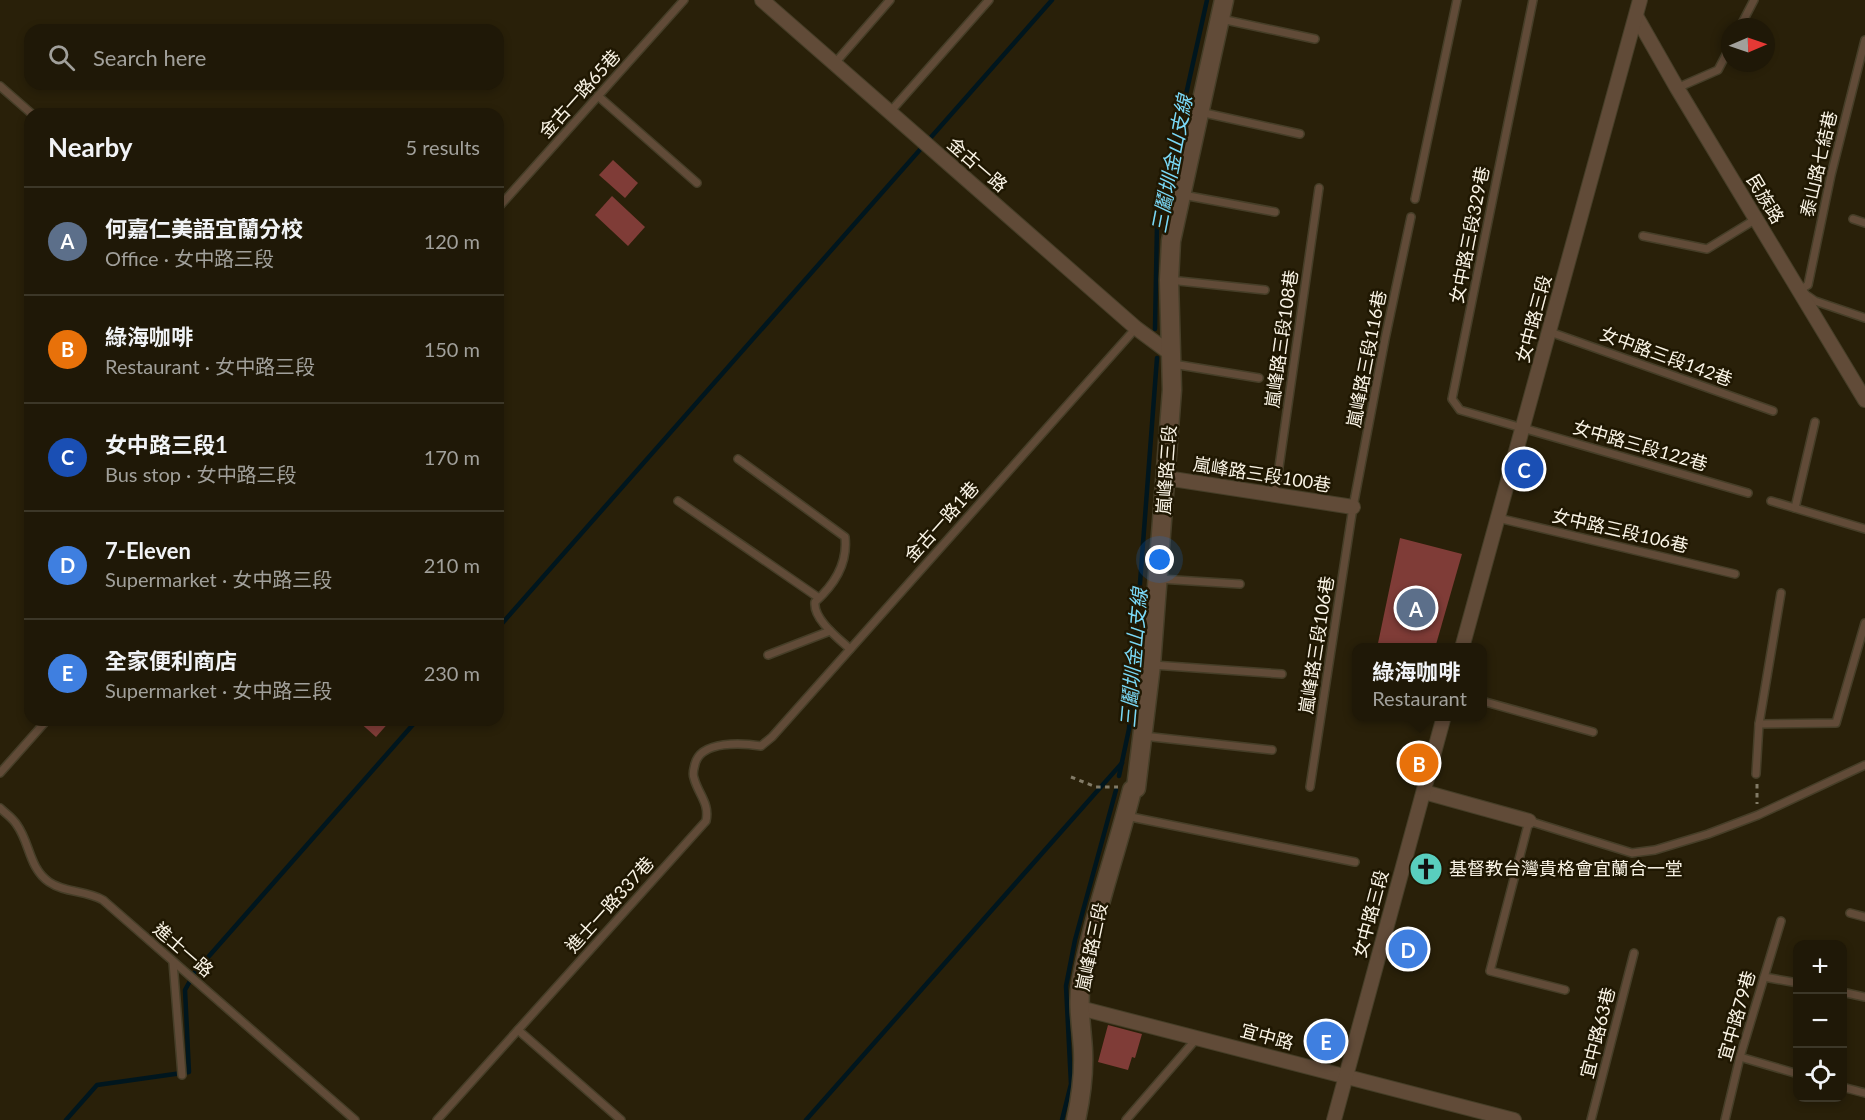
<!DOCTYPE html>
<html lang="en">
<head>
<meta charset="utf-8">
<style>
  :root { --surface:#1f1807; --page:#2c2515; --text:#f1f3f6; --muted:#a1a09b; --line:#3c3728; --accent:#7c3aed }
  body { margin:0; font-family:Lato,"Noto Sans TC",sans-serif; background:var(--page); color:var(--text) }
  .controls { position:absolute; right:18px; bottom:18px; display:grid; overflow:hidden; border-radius:12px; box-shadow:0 3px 9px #0003 }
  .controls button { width:54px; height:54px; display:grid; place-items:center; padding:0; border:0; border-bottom:2px solid var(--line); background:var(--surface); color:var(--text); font:30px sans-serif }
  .compass { position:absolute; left:1721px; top:18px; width:54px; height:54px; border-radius:50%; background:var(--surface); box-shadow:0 3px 9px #0003; rotate:88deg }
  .you { position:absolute; left:1160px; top:560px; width:21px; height:21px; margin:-15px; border:4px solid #fff; border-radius:50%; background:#1a73e8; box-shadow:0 0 0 9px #1a73e833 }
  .badge { display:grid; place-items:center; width:39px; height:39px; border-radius:50%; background:var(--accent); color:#fff; font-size:20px; font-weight:700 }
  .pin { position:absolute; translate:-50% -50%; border:3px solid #fff; box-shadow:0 2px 6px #0006 }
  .popup { position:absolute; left:1352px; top:643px; width:135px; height:78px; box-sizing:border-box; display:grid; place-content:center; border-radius:12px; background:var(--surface); filter:drop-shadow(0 2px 4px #0005); font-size:20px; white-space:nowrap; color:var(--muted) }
  .popup b { font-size:22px; color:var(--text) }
  .popup::after { content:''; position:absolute; left:50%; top:100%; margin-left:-12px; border:12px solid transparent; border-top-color:var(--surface) }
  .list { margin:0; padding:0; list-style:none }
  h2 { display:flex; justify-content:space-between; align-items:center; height:78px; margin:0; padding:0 24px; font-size:26px }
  h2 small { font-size:20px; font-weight:400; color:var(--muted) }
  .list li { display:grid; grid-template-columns:39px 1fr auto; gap:18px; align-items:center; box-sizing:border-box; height:108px; padding:0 24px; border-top:2px solid var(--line) }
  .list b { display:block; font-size:22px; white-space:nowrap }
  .list p { margin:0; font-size:20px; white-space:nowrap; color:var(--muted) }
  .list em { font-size:20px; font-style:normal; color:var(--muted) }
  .icon { flex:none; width:33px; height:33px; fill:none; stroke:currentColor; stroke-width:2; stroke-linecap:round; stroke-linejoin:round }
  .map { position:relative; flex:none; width:1865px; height:1120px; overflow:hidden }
  .search { position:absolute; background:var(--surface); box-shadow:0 3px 9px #0003; left:24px; top:24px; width:480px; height:66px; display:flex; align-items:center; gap:15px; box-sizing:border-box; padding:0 21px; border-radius:18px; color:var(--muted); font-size:22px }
  .panel { position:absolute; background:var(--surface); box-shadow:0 3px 9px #0003; left:24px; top:108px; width:480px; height:618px; border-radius:18px }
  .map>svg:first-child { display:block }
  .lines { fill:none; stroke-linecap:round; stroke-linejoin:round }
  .stream { stroke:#00161e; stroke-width:4.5 }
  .building { fill:#7f3c37 }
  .service-casing { stroke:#463e28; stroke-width:10 }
  .minor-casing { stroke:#463e28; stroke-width:16 }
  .tertiary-casing { stroke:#463e28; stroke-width:21 }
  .path { stroke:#827b67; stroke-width:3; stroke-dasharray:4.5 4.5; stroke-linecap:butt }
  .service { stroke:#614b38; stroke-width:7 }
  .minor { stroke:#614b38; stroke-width:14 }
  .tertiary { stroke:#614b38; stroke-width:18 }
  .labels { text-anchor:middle; stroke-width:5; stroke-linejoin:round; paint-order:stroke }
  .street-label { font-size:18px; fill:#faf4e6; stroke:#1f1702 }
  .poi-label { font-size:18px; fill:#faf4e6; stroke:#1f1702; text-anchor:start }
  .water-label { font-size:20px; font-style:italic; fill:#7ad9f7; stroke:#1f1702 }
</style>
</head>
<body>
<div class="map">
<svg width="1865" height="1120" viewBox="0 0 1865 1120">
  <rect width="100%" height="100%" fill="#292009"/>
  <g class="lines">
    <g class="stream">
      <path d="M 1155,329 L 1157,225 L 1207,0"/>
      <path d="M 498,628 L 1052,0"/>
      <path d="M 1119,776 L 1129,729 L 1157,358"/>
      <path d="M 66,1120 L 97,1085 L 189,1072 L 185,990 L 195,972 L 417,720"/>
      <path d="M 806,1120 L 1122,763"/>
      <path d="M 1062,1120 L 1071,1084 L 1066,986 L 1075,940 L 1116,790"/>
    </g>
  </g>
  <g class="building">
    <path d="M 613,160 L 638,183 L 625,198 L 599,175 Z"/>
    <path d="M 612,196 L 645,227 L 628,246 L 595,215 Z"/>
    <path d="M 1400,538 L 1462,554 L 1435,648 L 1377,648 Z"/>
    <path d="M 357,720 L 391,720 L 376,737 Z"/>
    <path d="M 1108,1025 L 1142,1034 L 1135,1058 L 1132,1057 L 1128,1070 L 1098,1062 Z"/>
  </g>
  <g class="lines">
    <g class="service-casing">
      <g id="service">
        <path d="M 1533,0 L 1452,399 L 1460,410 L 1748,493"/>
        <path d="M 1221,19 L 1315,39"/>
        <path d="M 1740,27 L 1754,0"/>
        <path d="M 1865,40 L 1831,175 L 1808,285 L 1799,290 L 1815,301 L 1865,318"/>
        <path d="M 835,63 L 890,0"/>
        <path d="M 0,86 L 32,114"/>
        <path d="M 1677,88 L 1718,70 L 1730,47"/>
        <path d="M 598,96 L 697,183"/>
        <path d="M 890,112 L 989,0"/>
        <path d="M 1200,112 L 1300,134"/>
        <path d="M 1183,195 L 1275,212"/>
        <path d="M 1415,199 L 1457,0"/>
        <path d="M 498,208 L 684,0"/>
        <path d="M 1853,219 L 1865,223"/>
        <path d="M 1643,236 L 1707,249 L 1756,219"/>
        <path d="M 1169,280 L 1265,290"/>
        <path d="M 1550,332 L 1773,411"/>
        <path d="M 1173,364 L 1259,378"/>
        <path d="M 738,459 L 845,537 C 848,563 834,585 815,602 C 813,619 838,638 850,649"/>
        <path d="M 1275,495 L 1319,188"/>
        <path d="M 678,501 L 819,598"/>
        <path d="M 1771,501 L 1865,529"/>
        <path d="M 1795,508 L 1815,422"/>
        <path d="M 1498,518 L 1735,574"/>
        <path d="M 1159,579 L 1240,584"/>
        <path d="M 768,655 L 830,631"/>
        <path d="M 1153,665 L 1282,674"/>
        <path d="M 1482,701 L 1593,732"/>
        <path d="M 1759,724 L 1836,723 L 1865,623"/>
        <path d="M 1143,736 L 1272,750"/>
        <path d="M 0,773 L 47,720"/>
        <path d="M 1756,774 L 1759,724 L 1781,593"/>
        <path d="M 1310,787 L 1353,507 L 1385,339 L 1411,217"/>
        <path d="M 0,808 C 5,813 13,818 17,825 C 30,843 29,868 49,882 C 65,893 85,890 103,900 L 355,1120"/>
        <path d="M 1126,816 L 1355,862"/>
        <path d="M 1850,913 L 1865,917"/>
        <path d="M 173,962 L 182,1075"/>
        <path d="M 1764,977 L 1798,983"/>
        <path d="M 1565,990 L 1490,971 L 1529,821 L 1632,853 L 1655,850 L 1708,834 L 1758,815 L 1865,765"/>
        <path d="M 1842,992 L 1865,997"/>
        <path d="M 518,1030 L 621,1120"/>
        <path d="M 1740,1057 L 1798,1074"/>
        <path d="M 1842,1087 L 1865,1093"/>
        <path d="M 437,1120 L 706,821 C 710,803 698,794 694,778 C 692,773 694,769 695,764 C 701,740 743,743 761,746 L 772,737 L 1136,328"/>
        <path d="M 1126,1120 L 1197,1038"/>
        <path d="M 1591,1120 L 1634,953"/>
        <path d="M 1725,1120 L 1740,1057 L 1781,921"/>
      </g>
    </g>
    <g class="minor-casing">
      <g id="minor">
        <path d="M 762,0 L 1136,328 L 1171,354"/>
        <path d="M 1636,16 L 1677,88 L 1865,400"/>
        <path d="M 1166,478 L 1353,507"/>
        <path d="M 1462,648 L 1640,0"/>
        <path d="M 1424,792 L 1529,821"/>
        <path d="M 1080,1008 L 1514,1120"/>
        <path d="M 1334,1120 L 1444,716"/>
      </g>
    </g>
    <g class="tertiary-casing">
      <path id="tertiary" d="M 1076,1120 C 1081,1097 1084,1075 1083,1051 C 1082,1029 1077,1005 1081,982 C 1093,917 1116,854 1132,790 L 1136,788 L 1151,665 L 1172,390 L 1169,280 L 1171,241 L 1224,0"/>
    </g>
    <g class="path">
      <path d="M 1071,777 L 1096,787 L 1118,787"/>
      <path d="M 1757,784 L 1757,804"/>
    </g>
    <use href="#service" class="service"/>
    <use href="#minor" class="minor"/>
    <use href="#tertiary" class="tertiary"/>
  </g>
  <defs>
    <g id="church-disc" transform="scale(1.725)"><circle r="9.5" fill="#59cebe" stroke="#1f1702"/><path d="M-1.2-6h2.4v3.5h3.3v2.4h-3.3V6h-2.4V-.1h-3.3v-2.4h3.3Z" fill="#111"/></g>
  </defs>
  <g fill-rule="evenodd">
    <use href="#church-disc" x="1426" y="869"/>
  </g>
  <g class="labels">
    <g class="street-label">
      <text transform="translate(580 94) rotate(-48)" y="6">金古一路65巷</text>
      <text transform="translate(1819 164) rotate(-77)" y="6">泰山路七結巷</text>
      <text transform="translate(977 165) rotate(41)" y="6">金古一路</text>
      <text transform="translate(1765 199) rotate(59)" y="6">民族路</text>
      <text transform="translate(1470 235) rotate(-79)" y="6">女中路三段329巷</text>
      <text transform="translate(1534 319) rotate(-75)" y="6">女中路三段</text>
      <text transform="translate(1282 339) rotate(-82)" y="6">嵐峰路三段108巷</text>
      <text transform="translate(1666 357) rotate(20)" y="6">女中路三段142巷</text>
      <text transform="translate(1367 359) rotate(-79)" y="6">嵐峰路三段116巷</text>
      <text transform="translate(1640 446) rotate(16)" y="6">女中路三段122巷</text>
      <text transform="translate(1167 470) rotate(-86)" y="6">嵐峰路三段</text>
      <text transform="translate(1262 475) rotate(9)" y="6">嵐峰路三段100巷</text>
      <text transform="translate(942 522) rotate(-48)" y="6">金古一路1巷</text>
      <text transform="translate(1620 531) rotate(13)" y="6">女中路三段106巷</text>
      <text transform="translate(1317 645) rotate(-81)" y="6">嵐峰路三段106巷</text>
      <text transform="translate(610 905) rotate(-48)" y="6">進士一路337巷</text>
      <text transform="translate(1371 914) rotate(-75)" y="6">女中路三段</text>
      <text transform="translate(1092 947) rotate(-78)" y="6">嵐峰路三段</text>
      <text transform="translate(183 950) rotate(41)" y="6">進士一路</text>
      <text transform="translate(1737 1016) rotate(-74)" y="6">宜中路79巷</text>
      <text transform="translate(1598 1033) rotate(-76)" y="6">宜中路63巷</text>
      <text transform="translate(1267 1037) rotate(15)" y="6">宜中路</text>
    </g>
    <g class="poi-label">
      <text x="1449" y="875">基督教台灣貴格會宜蘭合一堂</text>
    </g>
    <g class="water-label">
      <text transform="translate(1172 164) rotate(-79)" y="7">三鬮圳金山支線</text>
      <text transform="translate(1134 658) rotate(-85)" y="7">三鬮圳金山支線</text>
    </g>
  </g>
</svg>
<div class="controls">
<button>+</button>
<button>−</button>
<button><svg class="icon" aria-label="locate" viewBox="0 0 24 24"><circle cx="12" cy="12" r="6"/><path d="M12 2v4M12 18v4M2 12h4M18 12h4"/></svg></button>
</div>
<svg class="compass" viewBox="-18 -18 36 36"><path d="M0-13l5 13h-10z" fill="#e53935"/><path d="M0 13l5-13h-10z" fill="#a1a09b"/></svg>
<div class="you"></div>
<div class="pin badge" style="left:1416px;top:608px;background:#5c6f8a">A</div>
<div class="pin badge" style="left:1419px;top:763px;background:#e8710a">B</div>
<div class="popup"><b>綠海咖啡</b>Restaurant</div>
<div class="pin badge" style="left:1524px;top:469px;background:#1a4fb4">C</div>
<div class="pin badge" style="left:1408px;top:949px;background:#3f7fe0">D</div>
<div class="pin badge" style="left:1326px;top:1041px;background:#3f7fe0">E</div>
<div class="search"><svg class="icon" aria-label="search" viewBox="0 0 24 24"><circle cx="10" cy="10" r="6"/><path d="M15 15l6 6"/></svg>Search here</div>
<section class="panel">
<h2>Nearby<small>5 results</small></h2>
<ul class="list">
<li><span class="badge" style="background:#5c6f8a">A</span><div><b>何嘉仁美語宜蘭分校</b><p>Office · 女中路三段</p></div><em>120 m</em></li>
<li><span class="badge" style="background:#e8710a">B</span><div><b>綠海咖啡</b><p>Restaurant · 女中路三段</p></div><em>150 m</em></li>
<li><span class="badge" style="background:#1a4fb4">C</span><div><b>女中路三段1</b><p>Bus stop · 女中路三段</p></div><em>170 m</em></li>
<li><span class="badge" style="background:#3f7fe0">D</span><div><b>7-Eleven</b><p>Supermarket · 女中路三段</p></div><em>210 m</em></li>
<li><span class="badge" style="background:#3f7fe0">E</span><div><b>全家便利商店</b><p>Supermarket · 女中路三段</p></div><em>230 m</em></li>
</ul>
</section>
</div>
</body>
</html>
